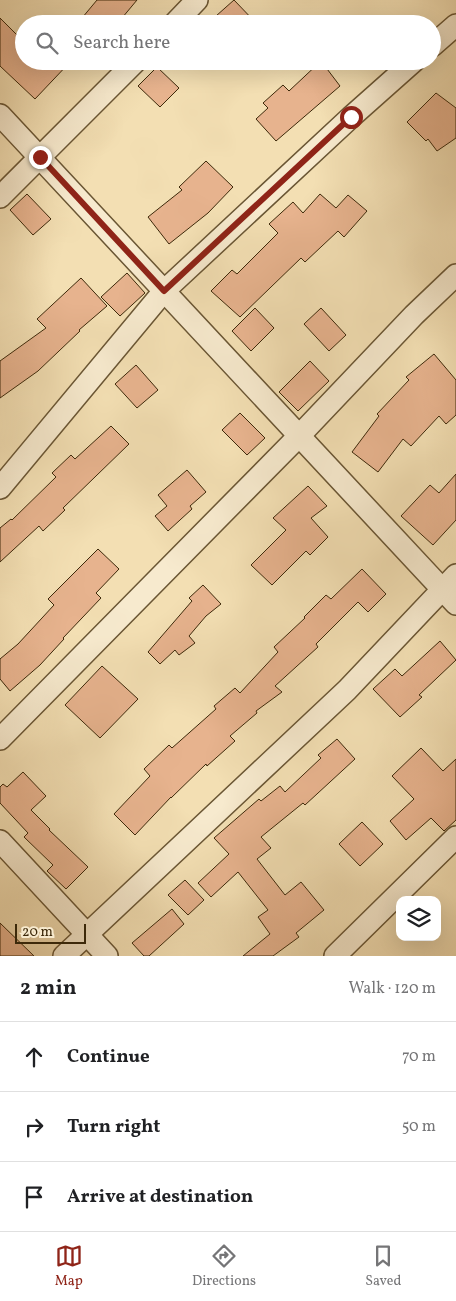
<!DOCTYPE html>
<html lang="en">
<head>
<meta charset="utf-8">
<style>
  :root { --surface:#fff; --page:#f6f6f6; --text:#202124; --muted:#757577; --line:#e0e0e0; --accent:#8f2418 }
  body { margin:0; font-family:Vollkorn,serif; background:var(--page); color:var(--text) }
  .controls { position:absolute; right:15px; bottom:15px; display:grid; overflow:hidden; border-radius:10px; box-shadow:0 5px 20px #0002 }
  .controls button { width:45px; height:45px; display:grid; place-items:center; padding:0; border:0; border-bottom:1px solid var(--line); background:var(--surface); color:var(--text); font:25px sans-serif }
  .scale { position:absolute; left:15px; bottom:12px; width:71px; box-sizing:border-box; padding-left:5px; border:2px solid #3d290a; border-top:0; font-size:14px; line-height:18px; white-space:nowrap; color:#3d290a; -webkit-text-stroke:4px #f7eace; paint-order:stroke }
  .stop { position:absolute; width:15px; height:15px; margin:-11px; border:4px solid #8f2418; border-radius:50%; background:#fff }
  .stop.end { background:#8f2418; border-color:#fff; box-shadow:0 1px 5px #0008 }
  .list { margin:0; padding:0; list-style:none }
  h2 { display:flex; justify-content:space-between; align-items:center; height:65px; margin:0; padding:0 20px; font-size:21px }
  h2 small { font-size:16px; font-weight:400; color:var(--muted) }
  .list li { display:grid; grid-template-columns:32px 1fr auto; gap:15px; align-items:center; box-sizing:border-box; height:70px; padding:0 20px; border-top:1px solid var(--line) }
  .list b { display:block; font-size:19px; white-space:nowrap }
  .list em { font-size:16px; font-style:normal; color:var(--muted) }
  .icon { flex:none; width:28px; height:28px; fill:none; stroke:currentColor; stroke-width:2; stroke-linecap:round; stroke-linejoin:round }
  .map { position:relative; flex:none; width:456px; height:956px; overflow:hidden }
  .search { position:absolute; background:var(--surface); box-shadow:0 5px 20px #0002; left:15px; right:15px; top:15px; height:55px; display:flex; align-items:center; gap:12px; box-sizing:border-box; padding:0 18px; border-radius:28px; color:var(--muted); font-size:19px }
  .sheet { height:275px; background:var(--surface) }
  nav { display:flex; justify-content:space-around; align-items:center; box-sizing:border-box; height:70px; border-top:1px solid var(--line); background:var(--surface); font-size:14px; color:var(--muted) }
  nav a { display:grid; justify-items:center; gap:2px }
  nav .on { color:var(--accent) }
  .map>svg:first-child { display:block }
  .building { fill:#e7b38e; stroke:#3d290a }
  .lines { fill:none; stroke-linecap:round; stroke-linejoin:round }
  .street-casing { stroke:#6a5634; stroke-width:24 }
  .street { stroke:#f7eace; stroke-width:21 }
  .route { stroke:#8f2418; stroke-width:6 }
</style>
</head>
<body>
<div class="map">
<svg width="456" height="956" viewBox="0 0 456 956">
  <rect width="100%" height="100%" fill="#f3dfb3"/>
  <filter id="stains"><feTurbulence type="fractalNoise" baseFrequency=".004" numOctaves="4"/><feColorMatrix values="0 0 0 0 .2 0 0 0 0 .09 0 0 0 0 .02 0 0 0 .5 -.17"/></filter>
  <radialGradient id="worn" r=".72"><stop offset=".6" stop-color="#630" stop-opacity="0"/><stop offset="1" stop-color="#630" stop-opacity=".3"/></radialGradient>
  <g class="building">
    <path d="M 97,0 L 137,0 L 117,24 L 77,24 Z"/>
    <path d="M 234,0 L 257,24 L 207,24 Z"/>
    <path d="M 0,18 L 24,42 L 24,61 L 71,61 L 35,99 L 0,66 Z"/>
    <path d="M 321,61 L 340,86 L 276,141 L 256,119 L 268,108 L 263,103 L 283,85 L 289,91 Z"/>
    <path d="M 157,67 L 179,88 L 160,107 L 138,86 Z"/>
    <path d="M 436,93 L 456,108 L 456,138 L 437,151 L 428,139 L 426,141 L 407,122 Z"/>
    <path d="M 206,161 L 233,187 L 208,213 L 169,244 L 148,217 L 182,190 L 179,187 Z"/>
    <path d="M 27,194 L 51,219 L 33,235 L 10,210 Z"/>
    <path d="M 320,194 L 336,208 L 348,195 L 367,211 L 344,237 L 338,231 L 305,262 L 301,258 L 240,317 L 211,291 L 232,270 L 237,274 L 278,233 L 269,224 L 293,202 L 303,213 Z"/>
    <path d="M 127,273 L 145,293 L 120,316 L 101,297 Z"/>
    <path d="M 81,278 L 107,306 L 79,330 L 80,331 L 38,371 L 0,398 L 0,361 L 46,328 L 37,319 Z"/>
    <path d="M 255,308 L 274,328 L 251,351 L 232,331 Z"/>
    <path d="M 321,308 L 346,335 L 329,351 L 304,324 Z"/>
    <path d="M 434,354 L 456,380 L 456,415 L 446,424 L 439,416 L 411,446 L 403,439 L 378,472 L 352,452 L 379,416 L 377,414 L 409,380 L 406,377 Z"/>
    <path d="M 310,361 L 329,381 L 298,411 L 279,392 Z"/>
    <path d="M 136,365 L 158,390 L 137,408 L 115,384 Z"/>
    <path d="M 240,413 L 265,438 L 247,455 L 222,430 Z"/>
    <path d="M 111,426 L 129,444 L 63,508 L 65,510 L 43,531 L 39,526 L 0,562 L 0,528 L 11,519 L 12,520 L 56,477 L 52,473 L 71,455 L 75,459 Z"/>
    <path d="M 187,470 L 206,492 L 190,506 L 192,509 L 168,531 L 155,516 L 167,506 L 158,495 Z"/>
    <path d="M 456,474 L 456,520 L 433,545 L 401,516 L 430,485 L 439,493 Z"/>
    <path d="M 308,486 L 327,506 L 311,518 L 328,537 L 310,555 L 306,551 L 272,585 L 251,565 L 286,530 L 273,518 Z"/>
    <path d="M 98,549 L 119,569 L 96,593 L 101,598 L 63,638 L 64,639 L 40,665 L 10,691 L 0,679 L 0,659 L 18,644 L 54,605 L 48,599 Z"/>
    <path d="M 362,569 L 386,594 L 368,612 L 358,602 L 316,644 L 318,647 L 275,686 L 282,692 L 256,711 L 257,713 L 230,736 L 235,741 L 207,766 L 206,764 L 171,798 L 171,797 L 135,835 L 114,814 L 150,776 L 144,769 L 169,745 L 172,748 L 216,709 L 214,706 L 235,688 L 240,693 L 278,652 L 274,647 L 305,618 L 304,617 L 326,595 L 331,599 Z"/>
    <path d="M 203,585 L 221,604 L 206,616 L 189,636 L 195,643 L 179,655 L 175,650 L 160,664 L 148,652 L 192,601 L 189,598 Z"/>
    <path d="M 440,641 L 456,660 L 419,695 L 422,697 L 400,717 L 373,689 L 395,669 L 402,676 Z"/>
    <path d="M 102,666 L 138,699 L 100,738 L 65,705 Z"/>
    <path d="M 337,739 L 355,759 L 305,805 L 303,803 L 261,837 L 271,848 L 257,859 L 285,895 L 301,882 L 324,910 L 296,933 L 299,937 L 273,956 L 243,956 L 270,934 L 258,917 L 268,910 L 238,872 L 211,897 L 198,883 L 229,854 L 214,838 L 259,799 L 261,801 L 280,786 L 285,792 L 321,758 L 318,755 Z"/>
    <path d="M 421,748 L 443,771 L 456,759 L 456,820 L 444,831 L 431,818 L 406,840 L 390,821 L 414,799 L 392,776 Z"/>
    <path d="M 23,772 L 46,796 L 31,810 L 50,829 L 49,830 L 88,867 L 66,889 L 47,871 L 53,865 L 24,837 L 28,833 L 0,803 L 0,787 L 3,784 L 7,787 Z"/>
    <path d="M 362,822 L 383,844 L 360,866 L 339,844 Z"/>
    <path d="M 185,880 L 204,900 L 188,915 L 168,895 Z"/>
    <path d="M 172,909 L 184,924 L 149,956 L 144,956 L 132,943 Z"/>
    <path d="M 0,923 L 34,956 L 0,956 Z"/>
  </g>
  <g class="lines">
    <g class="street-casing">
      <g id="street">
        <path d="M 174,24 L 197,0"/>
        <path d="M 432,46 L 456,25"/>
        <path d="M 0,115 L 456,604"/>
        <path d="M 0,197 L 136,61"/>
        <path d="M 0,488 L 164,291 L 351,117 L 414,61"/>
        <path d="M 0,739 L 299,436 L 414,315 L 456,275"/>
        <path d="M 0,841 L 107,956"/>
        <path d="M 64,956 L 347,690 L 456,575"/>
        <path d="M 335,956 L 456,837"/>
      </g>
    </g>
    <use href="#street" class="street"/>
  </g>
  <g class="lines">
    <path class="route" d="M 40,157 L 164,291 L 351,117"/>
  </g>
  <rect width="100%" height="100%" filter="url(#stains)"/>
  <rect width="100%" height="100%" fill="url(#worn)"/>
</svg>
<div class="controls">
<button><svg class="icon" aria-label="layers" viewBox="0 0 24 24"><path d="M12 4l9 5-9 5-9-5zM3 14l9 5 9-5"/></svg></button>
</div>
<div class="scale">20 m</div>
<div class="stop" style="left:351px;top:117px"></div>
<div class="stop end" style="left:40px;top:157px"></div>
<div class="search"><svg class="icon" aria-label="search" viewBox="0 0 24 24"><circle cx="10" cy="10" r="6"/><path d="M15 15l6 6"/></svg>Search here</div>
</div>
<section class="sheet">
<h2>2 min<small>Walk · 120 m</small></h2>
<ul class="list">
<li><svg class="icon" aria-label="ahead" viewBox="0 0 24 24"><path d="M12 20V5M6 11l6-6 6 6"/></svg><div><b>Continue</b></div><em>70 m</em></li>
<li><svg class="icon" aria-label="right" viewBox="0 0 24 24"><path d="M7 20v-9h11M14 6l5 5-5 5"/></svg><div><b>Turn right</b></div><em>50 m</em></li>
<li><svg class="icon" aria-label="arrive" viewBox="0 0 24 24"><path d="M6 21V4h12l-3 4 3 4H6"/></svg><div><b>Arrive at destination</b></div></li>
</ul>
</section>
<nav>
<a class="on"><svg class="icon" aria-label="map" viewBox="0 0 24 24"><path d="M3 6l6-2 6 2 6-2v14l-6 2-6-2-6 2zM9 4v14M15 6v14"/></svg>Map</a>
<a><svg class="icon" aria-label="directions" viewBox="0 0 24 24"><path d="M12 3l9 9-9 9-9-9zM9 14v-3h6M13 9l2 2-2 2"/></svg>Directions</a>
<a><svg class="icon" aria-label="saved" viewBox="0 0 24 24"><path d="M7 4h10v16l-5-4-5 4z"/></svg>Saved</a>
</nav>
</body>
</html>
